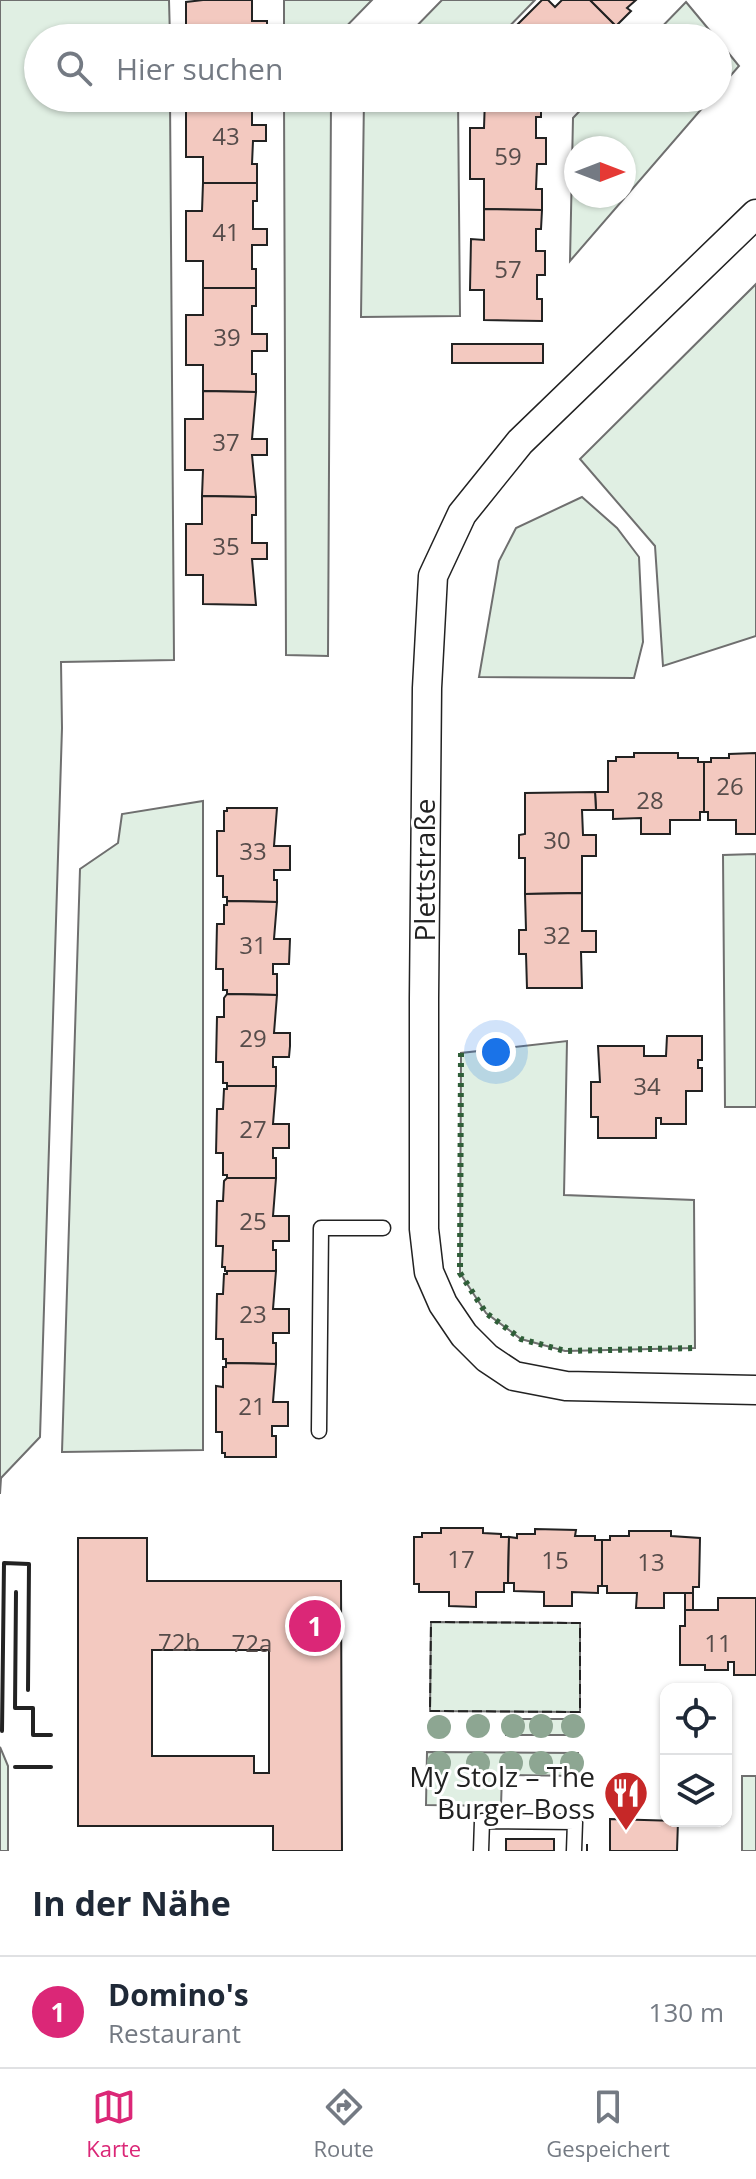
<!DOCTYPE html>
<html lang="de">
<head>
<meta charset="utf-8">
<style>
  :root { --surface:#fff; --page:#f2f2f3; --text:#1f2937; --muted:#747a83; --line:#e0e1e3; --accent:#db2777 }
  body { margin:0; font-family:"Open Sans",sans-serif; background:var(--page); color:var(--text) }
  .controls { position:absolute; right:24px; bottom:24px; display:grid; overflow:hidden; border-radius:16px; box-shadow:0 2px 6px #0004 }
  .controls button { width:72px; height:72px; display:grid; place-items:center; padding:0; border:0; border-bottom:2px solid var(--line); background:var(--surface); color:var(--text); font:40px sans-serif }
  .compass { position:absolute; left:564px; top:136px; width:72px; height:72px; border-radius:50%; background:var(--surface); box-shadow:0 2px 6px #0004; rotate:90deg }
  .you { position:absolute; left:496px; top:1052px; width:28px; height:28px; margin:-20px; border:6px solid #fff; border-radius:50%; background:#1a73e8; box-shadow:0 0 0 12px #1a73e833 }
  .badge { display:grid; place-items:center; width:52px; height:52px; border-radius:50%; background:var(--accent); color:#fff; font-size:26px; font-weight:700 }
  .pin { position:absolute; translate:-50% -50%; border:4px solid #fff; box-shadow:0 2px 8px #0006 }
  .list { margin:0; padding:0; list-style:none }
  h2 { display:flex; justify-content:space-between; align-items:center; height:104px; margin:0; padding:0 32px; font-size:34px }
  h2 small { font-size:26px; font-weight:400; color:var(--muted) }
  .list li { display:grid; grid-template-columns:52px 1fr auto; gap:24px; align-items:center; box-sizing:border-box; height:112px; padding:0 32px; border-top:2px solid var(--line) }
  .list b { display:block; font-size:30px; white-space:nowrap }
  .list p { margin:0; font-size:26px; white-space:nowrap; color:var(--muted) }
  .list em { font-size:26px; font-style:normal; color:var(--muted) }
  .icon { flex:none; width:44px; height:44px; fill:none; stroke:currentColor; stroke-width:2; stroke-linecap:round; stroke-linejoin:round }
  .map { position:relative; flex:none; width:756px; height:1851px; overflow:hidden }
  .search { position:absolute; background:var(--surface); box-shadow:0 2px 6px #0004; left:24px; right:24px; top:24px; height:88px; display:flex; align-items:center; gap:20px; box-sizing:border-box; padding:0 28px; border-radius:44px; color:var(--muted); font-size:30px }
  .sheet { height:216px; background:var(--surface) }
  nav { display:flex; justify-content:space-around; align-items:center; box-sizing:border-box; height:112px; border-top:2px solid var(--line); background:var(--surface); font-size:22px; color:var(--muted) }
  nav a { display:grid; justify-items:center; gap:4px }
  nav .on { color:var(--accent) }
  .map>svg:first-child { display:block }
  .green { fill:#e0efe3; stroke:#6f6f6f; stroke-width:2; fill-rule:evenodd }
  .building { fill:#f3c9c0; stroke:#222; stroke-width:2; fill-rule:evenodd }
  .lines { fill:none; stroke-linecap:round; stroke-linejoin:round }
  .lane-casing { stroke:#222; stroke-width:17 }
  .street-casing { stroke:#222; stroke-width:31 }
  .lane { stroke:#fff; stroke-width:14 }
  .street { stroke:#fff; stroke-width:28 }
  .hedge { stroke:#2f5e38; stroke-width:6; stroke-dasharray:4 6; stroke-linecap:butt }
  .fence { stroke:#222; stroke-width:2; stroke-dasharray:10 4; stroke-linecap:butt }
  .wall { stroke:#222; stroke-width:4 }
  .tree { fill:#8da692 }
  .labels { text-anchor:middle; stroke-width:6; stroke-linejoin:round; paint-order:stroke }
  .number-label { font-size:24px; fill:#564c4a }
  .street-label { font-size:28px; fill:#222; stroke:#fff }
  .poi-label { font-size:28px; fill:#222; stroke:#fff; text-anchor:end }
</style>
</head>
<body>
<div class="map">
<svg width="756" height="1851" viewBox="0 0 756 1851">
  <rect width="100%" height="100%" fill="#fff"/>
  <g class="green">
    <path d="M 0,0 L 169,0 L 170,38 L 38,38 L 38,98 L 170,98 L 174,660 L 61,662 L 62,728 L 40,1437 L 1,1478 L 0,1494 Z"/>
    <path d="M 284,0 L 372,0 L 335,38 L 284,38 Z"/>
    <path d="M 442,0 L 535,0 L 498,38 L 405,38 Z"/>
    <path d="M 686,2 L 716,38 L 651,38 Z"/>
    <path d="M 718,40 L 739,66 L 718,90 Z"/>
    <path d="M 284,98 L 331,98 L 328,656 L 286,655 Z"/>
    <path d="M 364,98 L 458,98 L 460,316 L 361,317 Z"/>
    <path d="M 592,98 L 711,98 L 570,261 L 573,118 ZM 576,148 L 624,148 L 624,196 L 576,196 Z"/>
    <path d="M 756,284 L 756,636 L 663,666 L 655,546 L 580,459 Z"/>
    <path d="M 582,497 L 617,528 L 639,557 L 643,642 L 634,678 L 479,677 L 499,561 L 516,528 Z"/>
    <path d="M 203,801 L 203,1450 L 62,1452 L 80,869 L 118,843 L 122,814 Z"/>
    <path d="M 756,854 L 756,1107 L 725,1107 L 723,855 Z"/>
    <path d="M 567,1041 L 564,1195 L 694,1200 L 695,1348 L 565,1351 L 521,1339 L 486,1313 L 460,1273 L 461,1053 Z"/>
    <path d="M 431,1622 L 580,1623 L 580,1712 L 430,1711 Z"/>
    <rect x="506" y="1719" width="72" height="16"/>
    <path d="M 0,1747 L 8,1766 L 8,1851 L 0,1851 Z"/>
    <path d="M 427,1752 L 578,1753 L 578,1776 L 502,1775 L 501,1806 L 426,1805 Z"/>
    <rect x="742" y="1776" width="14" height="75"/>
  </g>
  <g class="building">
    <path d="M 203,0 L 252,0 L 252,21 L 267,21 L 267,37 L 186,38 L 186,2 Z"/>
    <path d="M 542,0 L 548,0 L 555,7 L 562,0 L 590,0 L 616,26 L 604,38 L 514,38 L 509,33 Z"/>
    <path d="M 590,0 L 636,0 L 627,8 L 631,11 L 616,26 Z"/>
    <path d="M 203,98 L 252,98 L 252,125 L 266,125 L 266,141 L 253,141 L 252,164 L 257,164 L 257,183 L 203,183 L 203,157 L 186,157 L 186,105 L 203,105 Z"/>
    <path d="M 485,98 L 533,98 L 541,101 L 541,117 L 536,117 L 536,138 L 546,138 L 546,164 L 537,164 L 536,189 L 542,189 L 542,210 L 484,209 L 484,179 L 470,179 L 470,128 L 484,128 Z"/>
    <path d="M 203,183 L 257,183 L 257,201 L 253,201 L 253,229 L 267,229 L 267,245 L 252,245 L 252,269 L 256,269 L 256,288 L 203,288 L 203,261 L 186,261 L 186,211 L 202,211 Z"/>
    <path d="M 484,209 L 542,210 L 541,229 L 536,229 L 536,251 L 545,251 L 545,275 L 537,275 L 537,299 L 542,299 L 542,321 L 484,320 L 484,290 L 470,290 L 471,239 L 484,240 Z"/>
    <path d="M 203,288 L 256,288 L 256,306 L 252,306 L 252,334 L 267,334 L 267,351 L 252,351 L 252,374 L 256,374 L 256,392 L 203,391 L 203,365 L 186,365 L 186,315 L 203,315 Z"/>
    <rect x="452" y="344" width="91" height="19"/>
    <path d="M 203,391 L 256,392 L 252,439 L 267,439 L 267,455 L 252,455 L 256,497 L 202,496 L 203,470 L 185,470 L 185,419 L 203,419 Z"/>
    <path d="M 202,496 L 256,497 L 256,515 L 252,515 L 252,543 L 267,543 L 267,559 L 252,559 L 256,605 L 203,604 L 203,575 L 186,575 L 186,524 L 202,524 Z"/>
    <path d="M 634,753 L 678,753 L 678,758 L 698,758 L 698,762 L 704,762 L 704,812 L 700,812 L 700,820 L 670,820 L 670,834 L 641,834 L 641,818 L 613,819 L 613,810 L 596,810 L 595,792 L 608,792 L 608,761 L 616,761 L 616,757 L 634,757 Z"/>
    <path d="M 756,753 L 756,834 L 736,834 L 736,820 L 708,820 L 708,812 L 704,812 L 704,762 L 711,762 L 711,758 L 729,758 L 729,754 Z"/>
    <path d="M 595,792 L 596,810 L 582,810 L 583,835 L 596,835 L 596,856 L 582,856 L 582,893 L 525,894 L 525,858 L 519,858 L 519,835 L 525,834 L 525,793 Z"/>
    <path d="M 227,808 L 277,808 L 274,846 L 290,846 L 290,870 L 274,870 L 274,880 L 277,880 L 277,902 L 227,901 L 227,897 L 223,897 L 223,876 L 217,876 L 217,831 L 224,831 L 224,811 L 227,811 Z"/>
    <path d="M 582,893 L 582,931 L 596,931 L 596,952 L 581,952 L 582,988 L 527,988 L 526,954 L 519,954 L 519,930 L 526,930 L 525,894 Z"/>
    <path d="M 227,901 L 277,902 L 274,939 L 290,939 L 289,964 L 273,964 L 273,974 L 277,974 L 277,995 L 227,994 L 227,990 L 223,990 L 223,969 L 216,969 L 217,924 L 224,924 L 224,905 L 227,905 Z"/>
    <path d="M 227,994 L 277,995 L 274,1033 L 290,1033 L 290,1046 L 289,1057 L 273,1057 L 273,1067 L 276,1067 L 276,1086 L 227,1086 L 227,1083 L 223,1083 L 223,1062 L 216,1062 L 217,1017 L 224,1017 L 224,998 Z"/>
    <path d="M 667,1036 L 702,1036 L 702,1060 L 698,1060 L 698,1068 L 702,1068 L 702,1091 L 686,1091 L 686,1124 L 661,1124 L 661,1118 L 656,1118 L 656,1138 L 598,1138 L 598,1117 L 591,1117 L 591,1082 L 600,1082 L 598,1046 L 644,1046 L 644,1056 L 666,1056 Z"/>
    <path d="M 227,1086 L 276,1086 L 273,1124 L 289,1124 L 289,1148 L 273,1148 L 273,1158 L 276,1158 L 276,1178 L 227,1178 L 227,1175 L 223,1175 L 223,1153 L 216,1153 L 217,1109 L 223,1109 L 224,1089 L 227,1089 Z"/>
    <path d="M 227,1178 L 276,1178 L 273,1216 L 289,1216 L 289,1241 L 273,1241 L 273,1250 L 276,1250 L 276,1271 L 225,1271 L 225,1267 L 222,1267 L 223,1246 L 216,1246 L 217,1201 L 223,1201 L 224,1181 Z"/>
    <path d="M 227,1271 L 276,1271 L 273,1309 L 289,1309 L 289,1333 L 273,1333 L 273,1343 L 276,1343 L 276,1364 L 226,1363 L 226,1359 L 223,1359 L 223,1339 L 216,1339 L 217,1294 L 223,1294 L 224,1274 L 227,1274 Z"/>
    <path d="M 226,1363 L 276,1364 L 273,1402 L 288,1402 L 288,1426 L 272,1426 L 272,1436 L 276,1436 L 276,1457 L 225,1457 L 225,1453 L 222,1453 L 222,1432 L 216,1432 L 216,1386 L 223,1387 L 223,1367 L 226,1367 Z"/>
    <path d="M 441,1528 L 483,1528 L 483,1533 L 501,1534 L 501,1537 L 509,1537 L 508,1583 L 504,1583 L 504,1592 L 476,1592 L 476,1607 L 449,1606 L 449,1592 L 419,1592 L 419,1584 L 414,1584 L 414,1537 L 422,1537 L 422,1533 L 441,1533 Z"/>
    <path d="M 535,1529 L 576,1530 L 575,1536 L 595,1536 L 595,1540 L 602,1540 L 602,1586 L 598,1586 L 598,1593 L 572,1592 L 572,1606 L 544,1606 L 544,1592 L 514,1591 L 514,1583 L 508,1583 L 509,1537 L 517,1538 L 517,1534 L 535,1534 Z"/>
    <path d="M 629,1531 L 671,1531 L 671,1536 L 700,1538 L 699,1587 L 693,1587 L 693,1593 L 664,1593 L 664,1608 L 636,1608 L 637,1593 L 607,1593 L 607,1586 L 602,1586 L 602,1540 L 610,1540 L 610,1536 L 629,1536 Z"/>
    <path d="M 78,1538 L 147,1538 L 147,1581 L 341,1581 L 342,1851 L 273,1851 L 273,1826 L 78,1826 ZM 152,1650 L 269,1650 L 269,1773 L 254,1773 L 254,1756 L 152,1756 Z"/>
    <rect x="685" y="1593" width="8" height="17"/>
    <path d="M 718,1598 L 756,1598 L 756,1675 L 734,1675 L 734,1662 L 728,1662 L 728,1670 L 705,1670 L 705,1665 L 680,1665 L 680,1626 L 685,1626 L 685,1610 L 718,1610 Z"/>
    <path d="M 610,1819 L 678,1821 L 677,1851 L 610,1851 Z"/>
    <rect x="506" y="1839" width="48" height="12"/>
  </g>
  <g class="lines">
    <g class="lane-casing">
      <g id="lane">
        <path d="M 319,1431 L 321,1228 L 383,1228"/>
        <path d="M 481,1851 L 482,1821 L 575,1822 L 574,1851"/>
      </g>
    </g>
    <g class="street-casing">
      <path id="street" d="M 756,214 L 520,442 L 462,514 L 433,576 L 427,688 L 424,999 L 424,1229 L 429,1272 L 443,1304 L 464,1335 L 487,1358 L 514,1376 L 566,1386 L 756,1390"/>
    </g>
    <use href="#lane" class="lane"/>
    <use href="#street" class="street"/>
    <path class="hedge" d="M 461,1053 L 460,1273 L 486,1313 L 521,1339 L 565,1351 L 695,1348"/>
    <g class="fence">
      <path d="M 431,1622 L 580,1623 L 580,1712 L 430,1711 Z"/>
      <path d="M 587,1851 L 587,1844"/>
    </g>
    <g class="wall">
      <path d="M 16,1592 L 15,1708 L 33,1708 L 33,1735 L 51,1735"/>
      <path d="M 2,1731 L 4,1563 L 29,1564 L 28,1690"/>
      <path d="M 15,1767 L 51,1767"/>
    </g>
  </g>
  <g class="tree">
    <circle cx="478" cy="1726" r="12"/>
    <circle cx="513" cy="1726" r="12"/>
    <circle cx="541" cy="1726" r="12"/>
    <circle cx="573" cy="1726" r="12"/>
    <circle cx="439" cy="1727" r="12"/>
    <circle cx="439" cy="1763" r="12"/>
    <circle cx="478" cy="1763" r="12"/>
    <circle cx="511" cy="1763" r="12"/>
    <circle cx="541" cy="1763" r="12"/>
    <circle cx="572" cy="1763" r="12"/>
  </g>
  <defs>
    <g id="restaurant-pin" transform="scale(2.3)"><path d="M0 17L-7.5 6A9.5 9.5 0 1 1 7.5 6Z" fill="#c62828" stroke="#fff"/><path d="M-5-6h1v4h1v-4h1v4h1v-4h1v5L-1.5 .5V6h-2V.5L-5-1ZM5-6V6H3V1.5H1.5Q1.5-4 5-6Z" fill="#fff"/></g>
  </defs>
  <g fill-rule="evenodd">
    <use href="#restaurant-pin" x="626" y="1793"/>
  </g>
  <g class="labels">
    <g class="number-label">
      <text x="226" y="145">43</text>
      <text x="508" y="165">59</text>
      <text x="226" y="241">41</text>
      <text x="508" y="278">57</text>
      <text x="227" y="346">39</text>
      <text x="226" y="451">37</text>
      <text x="226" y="555">35</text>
      <text x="730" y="795">26</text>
      <text x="650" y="809">28</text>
      <text x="557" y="849">30</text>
      <text x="253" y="860">33</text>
      <text x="557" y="944">32</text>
      <text x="253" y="954">31</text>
      <text x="253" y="1047">29</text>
      <text x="647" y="1095">34</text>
      <text x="253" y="1138">27</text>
      <text x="253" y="1230">25</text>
      <text x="253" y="1323">23</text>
      <text x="252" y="1415">21</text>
      <text x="461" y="1568">17</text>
      <text x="555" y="1569">15</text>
      <text x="651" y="1571">13</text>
      <text x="179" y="1651">72b</text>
      <text x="252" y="1652">72a</text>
      <text x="718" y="1652">11</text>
    </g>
    <g class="street-label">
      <text transform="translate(425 870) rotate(-90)" y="10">Plettstraße</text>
    </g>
    <g class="poi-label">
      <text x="595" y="1787">My Stolz – The<tspan x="595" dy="32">Burger Boss</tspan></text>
    </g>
  </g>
</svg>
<div class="controls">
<button><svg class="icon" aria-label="locate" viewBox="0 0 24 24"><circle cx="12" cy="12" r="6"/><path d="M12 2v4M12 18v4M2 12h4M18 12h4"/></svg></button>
<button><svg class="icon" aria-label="layers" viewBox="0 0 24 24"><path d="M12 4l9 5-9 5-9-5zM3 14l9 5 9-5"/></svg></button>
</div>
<svg class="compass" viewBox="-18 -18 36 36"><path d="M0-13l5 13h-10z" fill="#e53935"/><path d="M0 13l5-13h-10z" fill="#747a83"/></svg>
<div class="you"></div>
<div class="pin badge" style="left:315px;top:1626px">1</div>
<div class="search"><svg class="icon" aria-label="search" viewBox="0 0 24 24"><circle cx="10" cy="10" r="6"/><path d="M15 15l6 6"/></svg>Hier suchen</div>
</div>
<section class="sheet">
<h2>In der Nähe<small></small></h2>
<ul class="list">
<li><span class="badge">1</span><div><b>Domino's</b><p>Restaurant</p></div><em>130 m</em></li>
</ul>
</section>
<nav>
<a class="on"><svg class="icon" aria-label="map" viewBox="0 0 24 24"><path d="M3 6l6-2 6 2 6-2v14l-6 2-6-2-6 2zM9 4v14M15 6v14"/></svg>Karte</a>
<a><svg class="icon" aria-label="directions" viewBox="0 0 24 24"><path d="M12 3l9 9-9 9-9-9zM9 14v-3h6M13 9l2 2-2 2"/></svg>Route</a>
<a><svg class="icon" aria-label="saved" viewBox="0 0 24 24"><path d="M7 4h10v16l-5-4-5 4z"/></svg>Gespeichert</a>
</nav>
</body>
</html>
